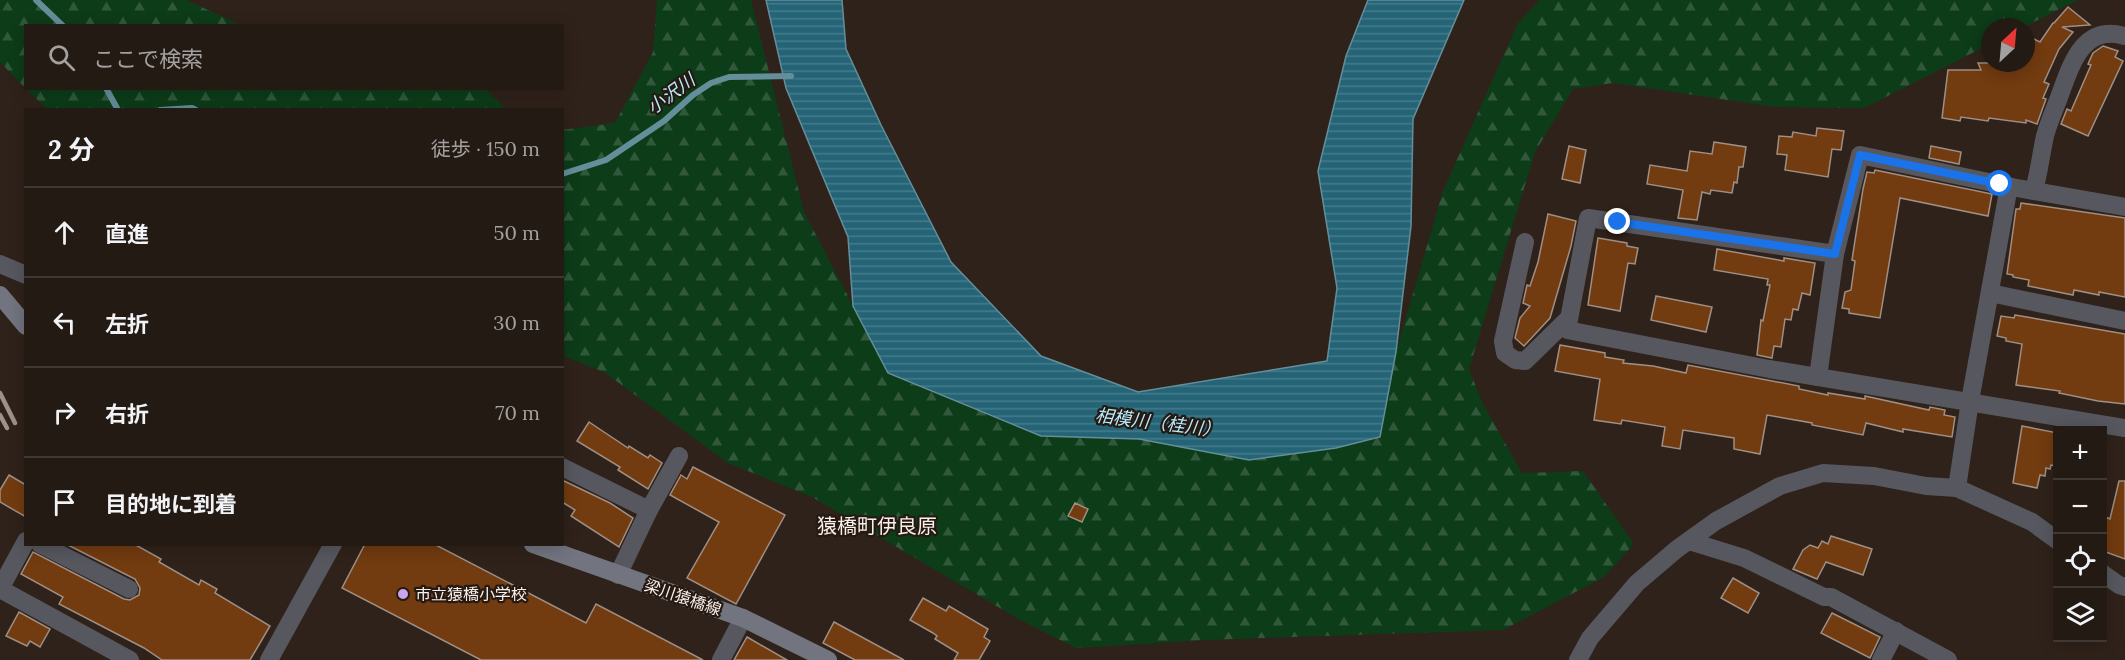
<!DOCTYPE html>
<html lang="ja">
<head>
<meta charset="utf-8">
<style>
  :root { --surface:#231a14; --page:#2f2722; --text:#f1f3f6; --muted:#a3a1a0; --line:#403834 }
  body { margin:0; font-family:Lora,"Noto Sans JP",serif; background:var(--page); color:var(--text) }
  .controls { position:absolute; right:18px; bottom:18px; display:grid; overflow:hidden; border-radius:0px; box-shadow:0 3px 15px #0003 }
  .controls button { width:54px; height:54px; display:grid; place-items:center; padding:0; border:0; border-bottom:2px solid var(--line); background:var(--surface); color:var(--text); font:30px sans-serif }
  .compass { position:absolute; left:1981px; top:18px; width:54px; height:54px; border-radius:50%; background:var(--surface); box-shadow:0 3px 15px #0003; rotate:26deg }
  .stop { position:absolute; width:18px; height:18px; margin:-14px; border:4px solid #1a73e8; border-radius:50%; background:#fff }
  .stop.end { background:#1a73e8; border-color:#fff; box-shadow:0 2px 6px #0008 }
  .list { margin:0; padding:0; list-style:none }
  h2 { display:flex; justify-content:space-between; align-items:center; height:78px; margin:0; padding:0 24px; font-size:26px }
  h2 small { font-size:20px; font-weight:400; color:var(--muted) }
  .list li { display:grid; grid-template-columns:39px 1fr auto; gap:18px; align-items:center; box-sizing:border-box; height:90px; padding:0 24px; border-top:2px solid var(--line) }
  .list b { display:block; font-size:22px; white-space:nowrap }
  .list em { font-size:20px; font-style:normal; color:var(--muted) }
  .icon { flex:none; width:33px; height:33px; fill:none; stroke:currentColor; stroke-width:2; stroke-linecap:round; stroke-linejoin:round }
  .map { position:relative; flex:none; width:2125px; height:660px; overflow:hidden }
  .search { position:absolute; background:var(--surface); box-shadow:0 3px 15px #0003; left:24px; top:24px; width:540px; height:66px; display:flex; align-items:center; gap:15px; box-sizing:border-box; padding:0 21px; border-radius:0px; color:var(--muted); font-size:22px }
  .panel { position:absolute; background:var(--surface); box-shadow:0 3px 15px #0003; left:24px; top:108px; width:540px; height:438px; border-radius:0px }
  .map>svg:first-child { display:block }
  .forest { fill:url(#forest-firs) }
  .water { fill:url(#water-rules); stroke:#648e9a; stroke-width:1.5 }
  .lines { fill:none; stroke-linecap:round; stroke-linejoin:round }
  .stream { stroke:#648e9a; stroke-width:6 }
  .building { fill:#723b10; stroke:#9f8f85; stroke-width:1.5 }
  .minor { stroke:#57585f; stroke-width:18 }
  .secondary { stroke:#727580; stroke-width:18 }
  .rail { stroke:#9c928b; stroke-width:4.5 }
  .route { stroke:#1a73e8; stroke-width:8 }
  .poi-dot { fill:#c9a5ee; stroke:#251911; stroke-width:2 }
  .labels { text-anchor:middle; stroke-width:4.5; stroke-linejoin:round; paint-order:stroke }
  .poi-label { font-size:16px; fill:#f8f0ea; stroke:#251911; text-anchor:start }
  .street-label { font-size:16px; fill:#f8f0ea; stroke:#251911 }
  .water-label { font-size:18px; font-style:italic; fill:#b7ebfd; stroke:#251911 }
  .quarter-label { font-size:20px; fill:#f8f0ea; stroke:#251911 }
</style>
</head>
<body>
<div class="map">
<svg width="2125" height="660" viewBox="0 0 2125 660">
  <defs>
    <pattern id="forest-firs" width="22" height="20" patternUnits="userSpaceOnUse" patternTransform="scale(1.5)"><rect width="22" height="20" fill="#0d3c18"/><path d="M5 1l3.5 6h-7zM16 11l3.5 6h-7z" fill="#31583a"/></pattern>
    <pattern id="water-rules" width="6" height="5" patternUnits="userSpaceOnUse" patternTransform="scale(1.5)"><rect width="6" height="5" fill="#256477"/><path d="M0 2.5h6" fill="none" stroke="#457a8a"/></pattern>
  </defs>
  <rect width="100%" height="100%" fill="#2f221a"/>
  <g class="forest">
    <path d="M 0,0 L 186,0 L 241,25 L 26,26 L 25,88 L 0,62 Z"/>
    <path d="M 657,0 L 751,0 L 804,212 L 888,373 L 1041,436 L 1139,439 L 1249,460 L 1336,448 L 1380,437 L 1396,352 L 1443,191 L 1518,23 L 1540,0 L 2078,0 L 2024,27 L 1990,27 L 1990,44 L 1864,108 L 1775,107 L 1613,83 L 1573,89 L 1535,152 L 1469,369 L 1482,402 L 1522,473 L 1583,471 L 1634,544 L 1604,577 L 1503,630 L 1204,640 L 1076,648 L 1020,620 L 812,497 L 728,463 L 604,372 L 563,356 L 562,130 L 615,123 L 653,52 Z"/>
    <path d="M 485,88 L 506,109 L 48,110 L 26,89 Z"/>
  </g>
  <path class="water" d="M 766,0 L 842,0 L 846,49 L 881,125 L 951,262 L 1041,356 L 1138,392 L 1327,361 L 1337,288 L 1318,171 L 1346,56 L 1368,0 L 1464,0 L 1413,119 L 1411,226 L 1396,352 L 1380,437 L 1336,448 L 1249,460 L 1139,439 L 1041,436 L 888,373 L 853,306 L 848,237 L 786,88 Z"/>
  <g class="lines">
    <g class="stream">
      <path d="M 36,0 L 63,26"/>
      <path d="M 106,88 L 118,110"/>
      <path d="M 160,110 L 192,108 L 196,110"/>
      <path d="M 562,174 L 606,160 L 664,121 L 693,95 L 711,83 L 729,77 L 791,76"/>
    </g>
  </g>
  <g class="building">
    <path d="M 2068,7 L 2090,25 L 2062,27 L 2073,32 L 2059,49 L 2044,82 L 2049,84 L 2043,98 L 2046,99 L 2037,124 L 2026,120 L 2026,123 L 1989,118 L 1988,121 L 1961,117 L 1960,121 L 1942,118 L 1948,70 L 1981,70 L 1978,63 L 2026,63 L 2026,35 L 2040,42 L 2053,23 L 2054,23 Z"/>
    <path d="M 2103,46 L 2118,51 L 2115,57 L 2123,61 L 2088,136 L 2061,124 L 2067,109 L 2071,111 L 2091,65 L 2088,64 L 2093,53 Z"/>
    <path d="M 1817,128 L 1844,131 L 1841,150 L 1832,149 L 1828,177 L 1785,170 L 1787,155 L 1777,154 L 1779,136 L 1792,137 L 1793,132 L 1816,136 Z"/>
    <path d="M 1714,142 L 1746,147 L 1743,167 L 1739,167 L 1737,183 L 1734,182 L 1732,193 L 1711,190 L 1710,194 L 1702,192 L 1697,220 L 1678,218 L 1683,190 L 1647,184 L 1650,165 L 1687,171 L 1690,151 L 1712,154 Z"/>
    <path d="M 1569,146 L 1586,150 L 1580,183 L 1562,179 Z"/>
    <path d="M 1931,146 L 1961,152 L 1959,164 L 1929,158 Z"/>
    <path d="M 1875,170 L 1992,194 L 1988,216 L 1900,198 L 1880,318 L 1849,313 L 1849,309 L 1842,308 L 1845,292 L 1851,290 L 1855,261 L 1852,260 L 1863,189 L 1867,172 L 1874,173 Z"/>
    <path d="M 2021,203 L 2125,218 L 2125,297 L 2099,292 L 2099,295 L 2074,290 L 2073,295 L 2028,286 L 2029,280 L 2013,277 L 2013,275 L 2007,274 L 2016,209 L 2020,209 Z"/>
    <path d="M 1548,214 L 1576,221 L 1571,246 L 1550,318 L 1524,346 L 1515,338 L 1520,318 L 1530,306 L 1523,303 L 1527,285 L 1530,286 L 1538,262 Z"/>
    <path d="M 1598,238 L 1627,243 L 1627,246 L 1638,248 L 1635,264 L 1628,263 L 1620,311 L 1588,305 Z"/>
    <path d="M 1717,249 L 1784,261 L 1784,258 L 1815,263 L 1810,295 L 1802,293 L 1798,310 L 1793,309 L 1791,320 L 1785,319 L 1781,347 L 1774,346 L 1772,358 L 1757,355 L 1761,320 L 1763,321 L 1770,285 L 1767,285 L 1768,279 L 1714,270 Z"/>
    <path d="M 1656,296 L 1712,307 L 1706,332 L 1651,320 Z"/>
    <path d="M 2015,315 L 2125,334 L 2125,404 L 2098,401 L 2059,393 L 2060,391 L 2016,385 L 2022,344 L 2006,341 L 2006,338 L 1997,336 L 2001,316 L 2014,318 Z"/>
    <path d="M 1560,345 L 1605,353 L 1605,357 L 1624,360 L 1623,363 L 1653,366 L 1686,373 L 1688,365 L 1799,386 L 1799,389 L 1828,395 L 1828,393 L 1865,399 L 1865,396 L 1929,410 L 1930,407 L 1945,410 L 1944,415 L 1955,417 L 1952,437 L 1903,429 L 1903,432 L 1866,423 L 1863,435 L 1812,425 L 1812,423 L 1767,415 L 1760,454 L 1734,449 L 1734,438 L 1683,430 L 1680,449 L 1662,446 L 1665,427 L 1622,420 L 1621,424 L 1594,420 L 1600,379 L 1555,371 Z"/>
    <path d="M 589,422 L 628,448 L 629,446 L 648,458 L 650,455 L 662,463 L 648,489 L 618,470 L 620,467 L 577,441 Z"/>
    <path d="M 2022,426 L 2058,433 L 2058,466 L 2051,465 L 2050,469 L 2046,468 L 2045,476 L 2040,475 L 2037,488 L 2013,483 Z"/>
    <path d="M 693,467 L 785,515 L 736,604 L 687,578 L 719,522 L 670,495 L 681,475 L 687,479 Z"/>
    <path d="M 9,475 L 26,485 L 26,517 L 0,502 L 0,490 Z"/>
    <path d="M 562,480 L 610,503 L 633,518 L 619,547 L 571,516 L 575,510 L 562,502 Z"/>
    <path d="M 2119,481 L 2125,481 L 2125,559 L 2103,551 L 2103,516 L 2110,519 Z"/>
    <path d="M 1075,503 L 1088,509 L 1082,522 L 1068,516 Z"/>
    <path d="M 1831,536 L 1872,549 L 1863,575 L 1826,562 L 1817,579 L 1793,569 L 1803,550 L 1810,545 L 1818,548 L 1822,541 L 1828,544 Z"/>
    <path d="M 66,544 L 134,544 L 161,559 L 159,562 L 199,585 L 201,580 L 217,589 L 215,593 L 270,626 L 250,660 L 162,660 L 144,648 L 59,604 L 63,597 L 21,574 L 33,552 L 124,599 L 130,600 L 139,595 L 140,588 L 135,579 Z"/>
    <path d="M 365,544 L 434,544 L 586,623 L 596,604 L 703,660 L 481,660 L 342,588 Z"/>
    <path d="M 1733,578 L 1759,593 L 1748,613 L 1721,598 Z"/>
    <path d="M 923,598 L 946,611 L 949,606 L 988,629 L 984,637 L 990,641 L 979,660 L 954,660 L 958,653 L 935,639 L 937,636 L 933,633 L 910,620 Z"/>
    <path d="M 19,612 L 50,629 L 40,647 L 30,641 L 27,646 L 6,636 Z"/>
    <path d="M 1832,613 L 1880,637 L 1870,658 L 1821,633 Z"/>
    <path d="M 834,622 L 904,660 L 855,660 L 823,643 Z"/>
    <path d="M 747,637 L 787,660 L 734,660 Z"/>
  </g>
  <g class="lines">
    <g class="minor">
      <path d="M 2034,190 C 2039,173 2041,154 2045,136 C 2049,121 2056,106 2061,92 C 2072,62 2084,24 2125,36"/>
      <path d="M 2125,207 L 2017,188 L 1860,155 L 1835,254 L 1588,218 L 1567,330 L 1769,369 L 2125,428"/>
      <path d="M 1525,242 L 1503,341 L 1505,353 L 1515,360 L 1525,361 L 1569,318"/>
      <path d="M 0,264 L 26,275"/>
      <path d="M 1990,293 L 2125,321"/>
      <path d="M 1818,377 L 1835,254"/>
      <path d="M 562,467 L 649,510"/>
      <path d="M 1957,488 L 1970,401 L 2009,186"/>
      <path d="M 1689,541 L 1744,558 L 1824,597 L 1831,597 L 1948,660"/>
      <path d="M 40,544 L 129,589"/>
      <path d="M 2102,573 L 2119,585 L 2125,587"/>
      <path d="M 618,575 L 649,510 L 679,456"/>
      <path d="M 0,589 L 130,660"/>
      <path d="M 0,589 L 26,541"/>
      <path d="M 269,660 L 333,544"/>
      <path d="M 721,660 L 743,618"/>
      <path d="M 1578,660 L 1590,638 L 1637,583 L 1677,549 L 1716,521 L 1780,486 L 1823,473 L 1874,476 L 1926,486 L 1957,488 L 2032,522 L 2058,541"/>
      <path d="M 1881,660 L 1896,631"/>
    </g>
    <g class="secondary">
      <path d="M 0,295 L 26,326"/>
      <path d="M 533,544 L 743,618 L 828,660"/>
    </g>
    <g class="rail">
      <path d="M 0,393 L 15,423"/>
      <path d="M 0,415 L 7,428"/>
    </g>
  </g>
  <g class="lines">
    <path class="route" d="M 1618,222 L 1835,254 L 1860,155 L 2000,184"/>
  </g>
  <circle class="poi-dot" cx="403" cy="594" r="6"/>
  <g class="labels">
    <g class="poi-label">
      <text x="415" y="600">市立猿橋小学校</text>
    </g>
    <g class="street-label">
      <text transform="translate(683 597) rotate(19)" y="6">梁川猿橋線</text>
    </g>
    <g class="water-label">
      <text transform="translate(671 94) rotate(-36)" y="6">小沢川</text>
      <text transform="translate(1158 423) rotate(7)" y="6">相模川（桂川）</text>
    </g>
    <g class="quarter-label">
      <text x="877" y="533">猿橋町伊良原</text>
    </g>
  </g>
</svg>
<div class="controls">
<button>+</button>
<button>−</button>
<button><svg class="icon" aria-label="locate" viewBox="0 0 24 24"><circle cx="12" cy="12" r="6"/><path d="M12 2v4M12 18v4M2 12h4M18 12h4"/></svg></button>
<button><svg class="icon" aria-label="layers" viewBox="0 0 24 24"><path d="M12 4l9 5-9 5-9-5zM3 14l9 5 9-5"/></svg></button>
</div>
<svg class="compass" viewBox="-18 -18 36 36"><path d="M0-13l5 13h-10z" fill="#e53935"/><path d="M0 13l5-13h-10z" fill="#a3a1a0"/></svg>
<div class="stop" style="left:2000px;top:184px"></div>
<div class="stop end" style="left:1618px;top:222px"></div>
<div class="search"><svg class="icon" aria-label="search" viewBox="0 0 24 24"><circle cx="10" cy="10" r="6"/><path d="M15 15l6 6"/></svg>ここで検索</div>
<section class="panel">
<h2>2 分<small>徒歩 · 150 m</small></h2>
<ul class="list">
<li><svg class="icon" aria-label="ahead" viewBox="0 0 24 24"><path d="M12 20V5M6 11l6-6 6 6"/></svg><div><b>直進</b></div><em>50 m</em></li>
<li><svg class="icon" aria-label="left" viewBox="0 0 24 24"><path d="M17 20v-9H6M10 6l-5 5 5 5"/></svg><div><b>左折</b></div><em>30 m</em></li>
<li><svg class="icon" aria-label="right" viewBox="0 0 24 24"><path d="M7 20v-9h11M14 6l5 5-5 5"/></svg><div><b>右折</b></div><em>70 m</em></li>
<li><svg class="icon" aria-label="arrive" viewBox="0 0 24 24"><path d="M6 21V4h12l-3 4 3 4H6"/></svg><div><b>目的地に到着</b></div></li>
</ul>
</section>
</div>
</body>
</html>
